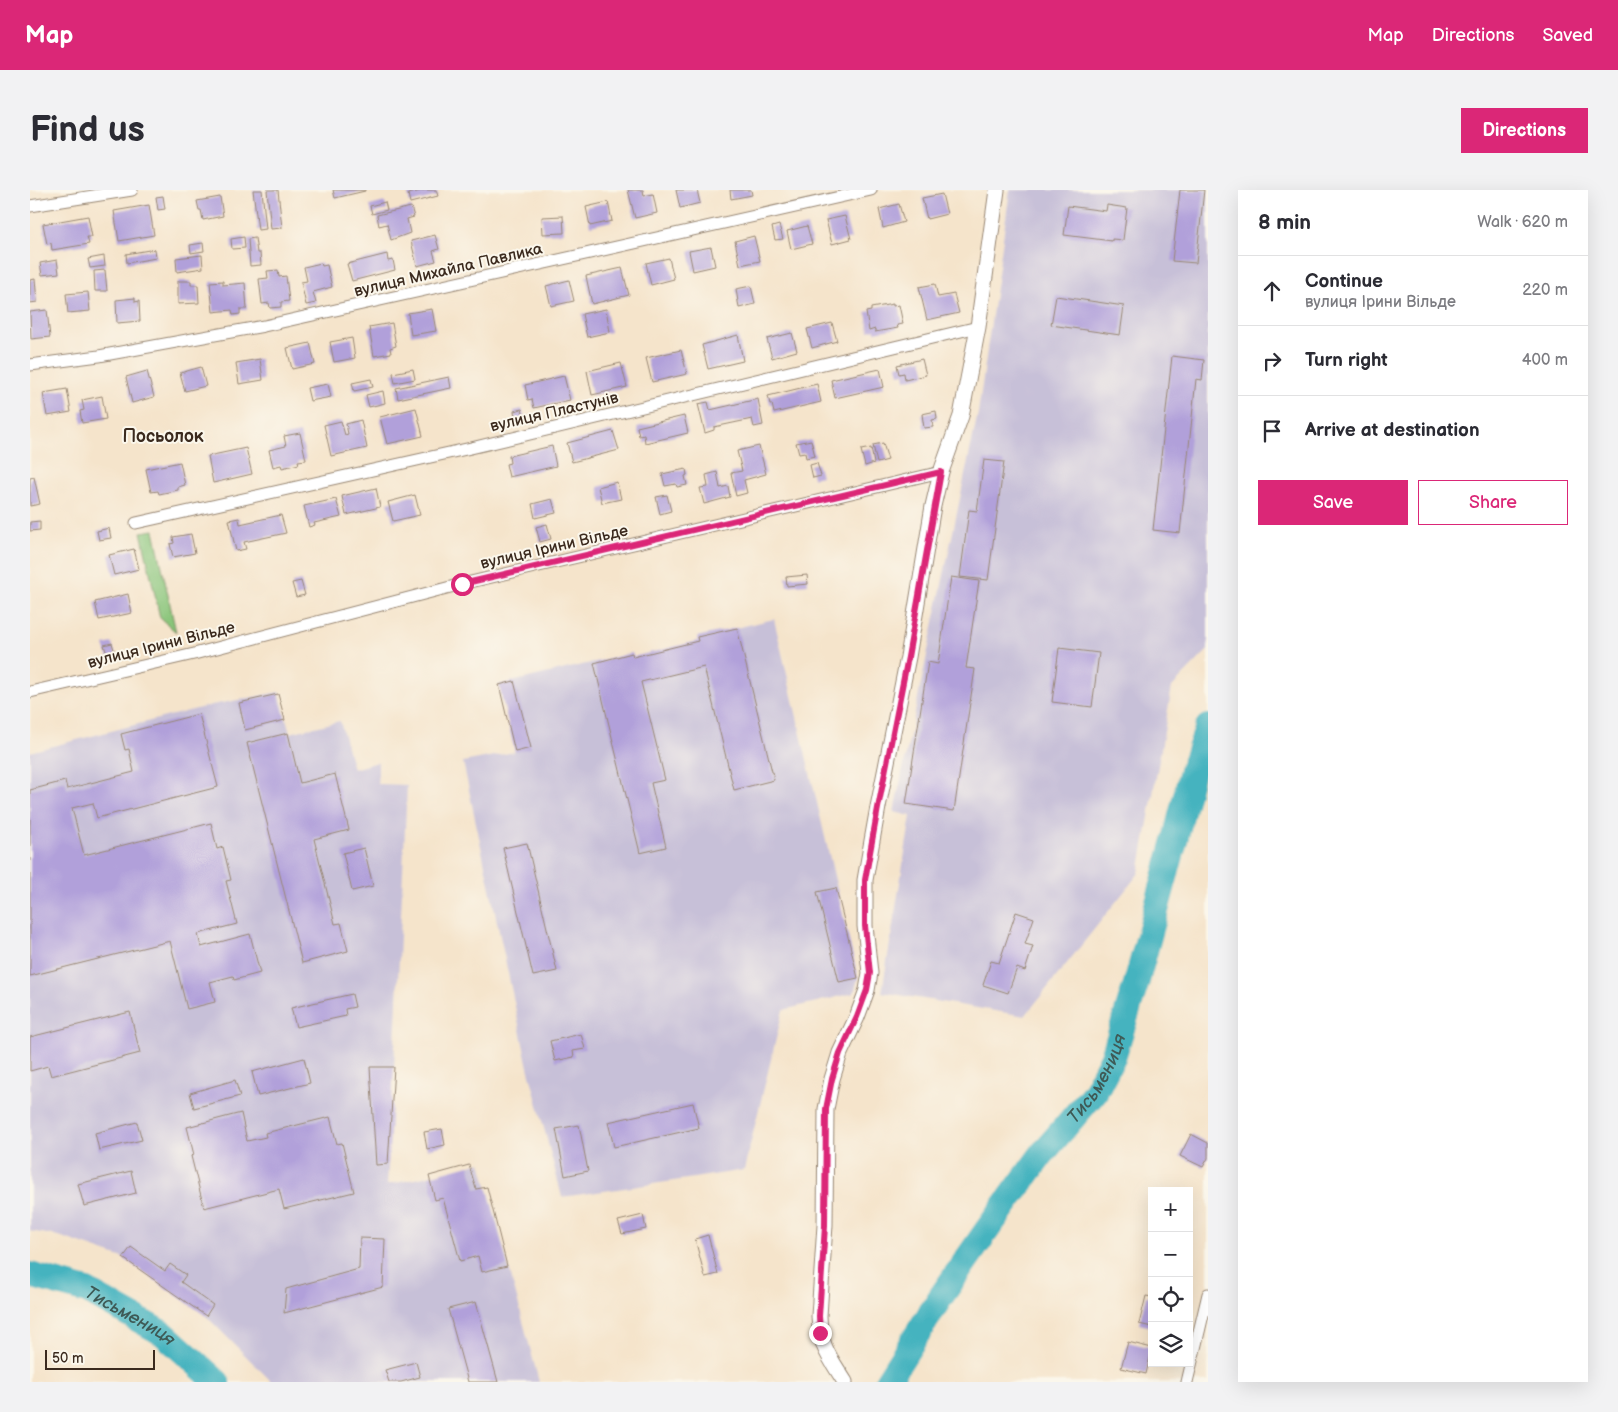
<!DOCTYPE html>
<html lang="en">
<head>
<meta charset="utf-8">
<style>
  :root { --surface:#fff; --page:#f2f2f3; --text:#2b2b33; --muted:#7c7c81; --line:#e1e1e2; --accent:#db2777 }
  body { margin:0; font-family:"Balsamiq Sans",sans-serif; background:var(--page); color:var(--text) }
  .controls { position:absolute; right:15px; bottom:15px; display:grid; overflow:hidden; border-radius:0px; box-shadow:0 5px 20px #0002 }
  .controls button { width:45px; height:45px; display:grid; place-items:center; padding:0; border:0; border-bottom:1px solid var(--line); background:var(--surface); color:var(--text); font:25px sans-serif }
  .scale { position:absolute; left:15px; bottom:12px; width:110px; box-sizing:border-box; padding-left:5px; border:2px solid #3b2a1e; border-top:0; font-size:14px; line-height:18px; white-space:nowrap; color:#3b2a1e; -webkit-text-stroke:4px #fbf7ec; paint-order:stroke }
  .stop { position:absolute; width:15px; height:15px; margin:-11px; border:4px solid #db2777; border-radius:50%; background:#fff }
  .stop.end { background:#db2777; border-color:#fff; box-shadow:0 1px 5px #0008 }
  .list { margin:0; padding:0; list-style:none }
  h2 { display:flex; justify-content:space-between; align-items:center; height:65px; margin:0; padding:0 20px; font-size:21px }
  h2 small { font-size:16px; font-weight:400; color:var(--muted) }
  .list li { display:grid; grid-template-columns:32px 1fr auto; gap:15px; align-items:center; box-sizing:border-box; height:70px; padding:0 20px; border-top:1px solid var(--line) }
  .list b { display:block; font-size:19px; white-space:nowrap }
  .list p { margin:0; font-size:16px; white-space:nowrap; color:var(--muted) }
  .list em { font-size:16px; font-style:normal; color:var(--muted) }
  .actions { display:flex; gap:10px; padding:15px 20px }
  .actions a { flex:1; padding:11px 0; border:1px solid var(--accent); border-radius:0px; text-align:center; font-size:18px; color:var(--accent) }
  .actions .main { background:var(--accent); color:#fff }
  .icon { flex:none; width:28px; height:28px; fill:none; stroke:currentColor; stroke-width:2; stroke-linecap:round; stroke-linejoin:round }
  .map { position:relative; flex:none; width:1178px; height:1192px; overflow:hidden; border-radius:0px }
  header { display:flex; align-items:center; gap:30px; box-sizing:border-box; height:70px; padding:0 25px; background:var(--accent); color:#fff }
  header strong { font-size:24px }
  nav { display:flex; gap:28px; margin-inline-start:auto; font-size:18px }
  .intro { display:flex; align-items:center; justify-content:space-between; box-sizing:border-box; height:120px; padding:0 30px }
  h1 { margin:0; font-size:35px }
  .button { padding:12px 22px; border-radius:0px; background:var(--accent); color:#fff; font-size:18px; font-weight:700 }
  main { display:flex; gap:30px; padding:0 30px }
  aside { flex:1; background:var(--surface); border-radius:0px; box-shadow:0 5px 20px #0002 }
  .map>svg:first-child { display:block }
  .industrial { fill:#c7c0d8 }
  .green { fill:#89c479; stroke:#62774c }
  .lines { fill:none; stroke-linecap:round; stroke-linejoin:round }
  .river { stroke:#44b3bf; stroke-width:26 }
  .building { fill:#b1a0da }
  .minor-casing { stroke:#988774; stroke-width:13 }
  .tertiary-casing { stroke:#988774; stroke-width:17 }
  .minor { stroke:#fff; stroke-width:11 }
  .tertiary { stroke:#fff; stroke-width:15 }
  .route { stroke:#db2777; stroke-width:6 }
  .labels { text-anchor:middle; stroke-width:4; stroke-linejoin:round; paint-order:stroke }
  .street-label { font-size:16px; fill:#3b2a1e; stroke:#fbf7ec }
  .neighbourhood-label { font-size:18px; font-weight:bold; fill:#3b2a1e; stroke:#fbf7ec }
  .water-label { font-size:18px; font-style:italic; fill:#3e5a56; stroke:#fbf7ec }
</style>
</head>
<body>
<header>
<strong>Map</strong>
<nav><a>Map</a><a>Directions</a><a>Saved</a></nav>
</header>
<div class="intro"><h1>Find us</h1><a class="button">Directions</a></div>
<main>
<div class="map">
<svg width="1178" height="1192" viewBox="0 0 1178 1192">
  <rect width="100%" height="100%" fill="#fbf7ec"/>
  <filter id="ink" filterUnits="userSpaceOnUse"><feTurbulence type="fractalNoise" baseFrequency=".02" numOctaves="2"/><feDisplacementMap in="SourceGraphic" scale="10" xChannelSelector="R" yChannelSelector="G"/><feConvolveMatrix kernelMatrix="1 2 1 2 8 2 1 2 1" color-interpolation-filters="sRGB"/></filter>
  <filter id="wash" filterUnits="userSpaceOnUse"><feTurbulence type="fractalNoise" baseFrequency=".0096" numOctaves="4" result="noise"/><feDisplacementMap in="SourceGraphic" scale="20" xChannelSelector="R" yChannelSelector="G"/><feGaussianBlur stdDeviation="1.12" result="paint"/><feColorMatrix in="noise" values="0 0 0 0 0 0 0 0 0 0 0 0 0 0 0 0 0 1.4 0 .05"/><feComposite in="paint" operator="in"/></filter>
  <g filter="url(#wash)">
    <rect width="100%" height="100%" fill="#f5e4cb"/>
    <g class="industrial">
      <path d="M 980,0 L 1178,0 L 1178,460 L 1142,497 L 1109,683 L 995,826 L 852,802 L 881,626 L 864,622 L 948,223 Z"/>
      <path d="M 744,429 L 828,788 L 824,803 L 753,820 L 714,980 L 664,988 L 532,1007 L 498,877 L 433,572 L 485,562 L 469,495 L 602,463 L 603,467 L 668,451 L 667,447 Z"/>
      <path d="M 249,502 L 260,543 L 310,531 L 323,579 L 348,572 L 348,594 L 377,595 L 364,877 L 357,995 L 399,986 L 451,972 L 509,1192 L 242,1192 L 176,1126 L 93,1068 L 29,1046 L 0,1041 L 0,562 L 182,515 Z"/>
    </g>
    <path class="green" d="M 124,340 L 146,442 L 130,428 L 111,342 Z"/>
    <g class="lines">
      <g class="river">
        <path id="s1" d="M 0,1085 L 57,1101 L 134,1144 L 187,1192"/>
        <path id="s2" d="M 857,1192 L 910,1108 L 957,1040 L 1012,964 L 1065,902 L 1083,867 L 1106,794 L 1144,654 L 1162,581 L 1178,537"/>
      </g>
    </g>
    <g id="blocks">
      <g class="building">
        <path d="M 223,0 L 232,0 L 236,39 L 228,40 Z"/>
        <path d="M 237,0 L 248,0 L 252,38 L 241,39 Z"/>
        <path d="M 303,0 L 335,0 L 335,1 L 305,8 Z"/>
        <path d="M 395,0 L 406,0 L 408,6 L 380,13 L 378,4 Z"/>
        <path d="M 598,0 L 613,0 L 614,6 L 623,4 L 627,23 L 605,28 Z"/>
        <path d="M 646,0 L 667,0 L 670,13 L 650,18 Z"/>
        <path d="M 700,0 L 721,0 L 722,5 L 701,9 Z"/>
        <path d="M 1150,0 L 1174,0 L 1166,73 L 1142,71 Z"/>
        <path d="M 912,4 L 917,24 L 897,29 L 892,8 Z"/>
        <path d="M 133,6 L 135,19 L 128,20 L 126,7 Z"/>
        <path d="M 190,7 L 193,26 L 173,30 L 171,20 L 169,20 L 167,11 Z"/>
        <path d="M 355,12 L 357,20 L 342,24 L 340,16 Z"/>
        <path d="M 578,12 L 582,31 L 560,36 L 556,17 Z"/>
        <path d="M 869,14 L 874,32 L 853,38 L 849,19 Z"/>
        <path d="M 119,15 L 124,45 L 89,51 L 84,21 Z"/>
        <path d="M 1077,15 L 1097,18 L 1093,50 L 1082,49 L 1082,51 L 1034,45 L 1038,16 L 1076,21 Z"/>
        <path d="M 381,17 L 384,27 L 377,29 L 380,43 L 361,50 L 357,34 L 349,36 L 347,25 Z"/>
        <path d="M 58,26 L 62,47 L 57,47 L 59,54 L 22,60 L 21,53 L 17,54 L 13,34 Z"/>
        <path d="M 533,26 L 534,43 L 513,44 L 512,27 Z"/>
        <path d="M 815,26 L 821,49 L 802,54 L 796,30 Z"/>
        <path d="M 749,35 L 753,49 L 745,50 L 742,37 Z"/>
        <path d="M 777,36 L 782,54 L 761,59 L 757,41 Z"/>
        <path d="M 405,45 L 409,59 L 403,61 L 406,71 L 387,76 L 381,51 Z"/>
        <path d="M 724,46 L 730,71 L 710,75 L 705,51 Z"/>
        <path d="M 214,47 L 215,58 L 202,59 L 201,49 Z"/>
        <path d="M 225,48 L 227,63 L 230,63 L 231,75 L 220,76 L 218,49 Z"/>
        <path d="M 173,53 L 174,61 L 161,63 L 160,55 Z"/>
        <path d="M 681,57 L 685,76 L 663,81 L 659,61 Z"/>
        <path d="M 125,59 L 126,68 L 97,73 L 96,64 Z"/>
        <path d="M 357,64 L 358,71 L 363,70 L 365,80 L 322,91 L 317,74 Z"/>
        <path d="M 172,65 L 173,78 L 147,82 L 146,68 Z"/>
        <path d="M 74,66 L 75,76 L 60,78 L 58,69 Z"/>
        <path d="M 639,68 L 644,89 L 621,95 L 616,73 Z"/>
        <path d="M 27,70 L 29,83 L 12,85 L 10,73 Z"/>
        <path d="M 291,73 L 292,76 L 297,75 L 302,97 L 283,102 L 286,113 L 276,115 L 271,92 L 277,91 L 274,77 Z"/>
        <path d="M 592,78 L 599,105 L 562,114 L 556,86 Z"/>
        <path d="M 75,80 L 77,101 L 65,101 L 64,81 Z"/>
        <path d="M 248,80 L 249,87 L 256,86 L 259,111 L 251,112 L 251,117 L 240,118 L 239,113 L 232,114 L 229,89 L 238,88 L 237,81 Z"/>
        <path d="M 5,89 L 7,112 L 0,113 L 0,90 Z"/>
        <path d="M 539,90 L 544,111 L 521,116 L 516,96 Z"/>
        <path d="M 148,91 L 161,91 L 161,95 L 168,95 L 169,113 L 148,114 Z"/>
        <path d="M 193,91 L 193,95 L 215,93 L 217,119 L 210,119 L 210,124 L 203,125 L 202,120 L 183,122 L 180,92 Z"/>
        <path d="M 905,94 L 908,107 L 924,104 L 929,123 L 897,130 L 889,97 Z"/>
        <path d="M 721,96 L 725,114 L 709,118 L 706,99 Z"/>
        <path d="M 58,102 L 60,121 L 38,123 L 36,104 Z"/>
        <path d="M 1026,106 L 1094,116 L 1090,145 L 1021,135 Z"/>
        <path d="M 105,108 L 105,112 L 109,111 L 110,131 L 87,133 L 86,110 Z"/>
        <path d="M 863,114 L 863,116 L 869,115 L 873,134 L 867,135 L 868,138 L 845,142 L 845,139 L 839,141 L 836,122 L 841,121 L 841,118 Z"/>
        <path d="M 402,119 L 406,141 L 381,145 L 378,123 Z"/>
        <path d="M 576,119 L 580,142 L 557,147 L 552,124 Z"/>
        <path d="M 17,120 L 20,147 L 1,149 L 0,122 Z"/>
        <path d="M 362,133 L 366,156 L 360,158 L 361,163 L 344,166 L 339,137 Z"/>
        <path d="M 802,133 L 807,151 L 782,158 L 777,139 Z"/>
        <path d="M 762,143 L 767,161 L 742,168 L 737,149 Z"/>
        <path d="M 708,145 L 713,171 L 678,179 L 672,155 Z"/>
        <path d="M 322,148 L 325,168 L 304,172 L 300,152 Z"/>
        <path d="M 280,153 L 285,174 L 262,179 L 257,158 Z"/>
        <path d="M 651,160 L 657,184 L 622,192 L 616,168 Z"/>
        <path d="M 1142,166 L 1174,170 L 1172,190 L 1166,189 L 1150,343 L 1123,340 Z"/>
        <path d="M 230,169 L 233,190 L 209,194 L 206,173 Z"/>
        <path d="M 892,169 L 896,185 L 875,190 L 874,183 L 869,184 L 867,175 Z"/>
        <path d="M 591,173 L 597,197 L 562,205 L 557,181 Z"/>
        <path d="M 171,177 L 176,196 L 155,201 L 150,183 Z"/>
        <path d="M 383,179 L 385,189 L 365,193 L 363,183 Z"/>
        <path d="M 850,179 L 854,197 L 805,208 L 801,190 Z"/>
        <path d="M 117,181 L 124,207 L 102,213 L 96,187 Z"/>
        <path d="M 534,186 L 540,210 L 504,218 L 502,209 L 498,210 L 495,195 Z"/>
        <path d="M 419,187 L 421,198 L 368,209 L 366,198 Z"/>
        <path d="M 341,189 L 343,197 L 324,201 L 322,193 Z"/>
        <path d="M 298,194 L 301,207 L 280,211 L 277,198 Z"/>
        <path d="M 787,194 L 791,212 L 744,223 L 742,214 L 740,214 L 738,206 Z"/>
        <path d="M 37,199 L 41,222 L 17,226 L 13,203 Z"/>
        <path d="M 353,201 L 355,213 L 339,217 L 336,205 Z"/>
        <path d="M 72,206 L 76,229 L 52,233 L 50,221 L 54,220 L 52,210 Z"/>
        <path d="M 728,209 L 733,235 L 724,237 L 722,229 L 684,237 L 684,240 L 675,243 L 668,214 L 678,212 L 680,220 Z"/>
        <path d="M 386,218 L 393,246 L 357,254 L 350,227 Z"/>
        <path d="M 492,219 L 495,230 L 486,232 L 484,221 Z"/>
        <path d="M 906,221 L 907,229 L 902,230 L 903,237 L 894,238 L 892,224 Z"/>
        <path d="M 654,226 L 658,243 L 615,253 L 614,245 L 609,246 L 607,237 Z"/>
        <path d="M 331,230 L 337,258 L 301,266 L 294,235 L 311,231 L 315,245 L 318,244 L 316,234 Z"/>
        <path d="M 583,241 L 589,260 L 542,272 L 537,253 Z"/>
        <path d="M 270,243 L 276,270 L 268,271 L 269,274 L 252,278 L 251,275 L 243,277 L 239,260 L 256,256 L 254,246 Z"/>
        <path d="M 781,250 L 785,266 L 776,268 L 775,263 L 769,264 L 766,253 Z"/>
        <path d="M 853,253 L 858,270 L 847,273 L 843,255 Z"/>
        <path d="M 522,256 L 526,276 L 479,287 L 476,274 L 480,273 L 479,266 Z"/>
        <path d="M 729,256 L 736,284 L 714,290 L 717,303 L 706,306 L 701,283 L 712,281 L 707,261 Z"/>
        <path d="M 216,258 L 222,284 L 183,293 L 178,266 Z"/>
        <path d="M 841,258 L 844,273 L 835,276 L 831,260 Z"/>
        <path d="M 954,270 L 974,272 L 958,390 L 930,387 L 939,320 L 947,321 Z"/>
        <path d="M 150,272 L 155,295 L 148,297 L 148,300 L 129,304 L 128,301 L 121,302 L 116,279 Z"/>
        <path d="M 787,273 L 791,286 L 783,288 L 780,275 Z"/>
        <path d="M 656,279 L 657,285 L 655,286 L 657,295 L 647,297 L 646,294 L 635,296 L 632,284 Z"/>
        <path d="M 687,282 L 690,298 L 698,296 L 700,307 L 674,314 L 670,298 L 678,297 L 676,285 Z"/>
        <path d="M 4,287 L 10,314 L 0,316 L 0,288 Z"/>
        <path d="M 587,292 L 591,309 L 572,313 L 568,297 Z"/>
        <path d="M 346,298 L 350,317 L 316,325 L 312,306 Z"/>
        <path d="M 385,305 L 390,325 L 363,331 L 358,312 Z"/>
        <path d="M 637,305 L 641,321 L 630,324 L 626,307 Z"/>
        <path d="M 306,309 L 311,327 L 284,333 L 285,335 L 279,337 L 274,316 Z"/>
        <path d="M 522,309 L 526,323 L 505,328 L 502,314 Z"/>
        <path d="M 251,325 L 256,343 L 214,352 L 216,359 L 206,361 L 199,330 L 209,328 L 210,334 Z"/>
        <path d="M 10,331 L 10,340 L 0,341 L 0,332 Z"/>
        <path d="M 517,334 L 521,349 L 510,352 L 506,337 Z"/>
        <path d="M 79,338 L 81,348 L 69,350 L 67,341 Z"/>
        <path d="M 161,344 L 165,363 L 143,367 L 140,354 L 144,353 L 143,347 Z"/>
        <path d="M 104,359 L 109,379 L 84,385 L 79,365 Z"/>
        <path d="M 777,385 L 778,394 L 757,396 L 756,387 Z"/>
        <path d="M 921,387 L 949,391 L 936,478 L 945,479 L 924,621 L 876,614 L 898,472 L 908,474 Z"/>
        <path d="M 271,391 L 275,405 L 266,407 L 262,393 Z"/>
        <path d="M 98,404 L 102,423 L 69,430 L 65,412 Z"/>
        <path d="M 707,438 L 744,590 L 704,600 L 674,477 L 611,492 L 635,590 L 621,593 L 636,657 L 610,663 L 564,473 L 602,463 L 603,467 L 668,451 L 667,447 Z"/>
        <path d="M 82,453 L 86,466 L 78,468 L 74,455 Z"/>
        <path d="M 1029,458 L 1069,463 L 1062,517 L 1022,512 Z"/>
        <path d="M 484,491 L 501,558 L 485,562 L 469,495 Z"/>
        <path d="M 248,504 L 255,530 L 215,540 L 209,513 Z"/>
        <path d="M 169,524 L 188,597 L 67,628 L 63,613 L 42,618 L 54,665 L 181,633 L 187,659 L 193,657 L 201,690 L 196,691 L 207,734 L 168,744 L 171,757 L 220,744 L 230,783 L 204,790 L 203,786 L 180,792 L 185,812 L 157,819 L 140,751 L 0,786 L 0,600 L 35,591 L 37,599 L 104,582 L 99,559 L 95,560 L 91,544 Z"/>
        <path d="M 258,543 L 270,593 L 305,584 L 319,640 L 284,649 L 305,734 L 311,733 L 318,761 L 272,773 L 217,553 Z"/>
        <path d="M 497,653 L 527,781 L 503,786 L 473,658 Z"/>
        <path d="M 334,658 L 343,696 L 322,701 L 313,663 Z"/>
        <path d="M 806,698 L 828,788 L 809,792 L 787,702 Z"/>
        <path d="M 986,722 L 1004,728 L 995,754 L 1003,756 L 995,781 L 987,778 L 978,803 L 953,795 L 961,771 L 969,773 Z"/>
        <path d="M 322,804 L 325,817 L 315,819 L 316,826 L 266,837 L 261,818 Z"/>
        <path d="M 100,822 L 110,863 L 21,886 L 18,876 L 0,881 L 0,847 Z"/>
        <path d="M 551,844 L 555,859 L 543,861 L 544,867 L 525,871 L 520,851 Z"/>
        <path d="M 274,868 L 280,893 L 228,906 L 222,882 Z"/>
        <path d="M 340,877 L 364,877 L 358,974 L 346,975 Z"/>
        <path d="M 205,890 L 210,906 L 164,918 L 160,903 Z"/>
        <path d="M 663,913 L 669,938 L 584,957 L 578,932 Z"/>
        <path d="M 211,923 L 217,951 L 236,947 L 235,943 L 300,927 L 307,954 L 312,953 L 324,1002 L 254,1019 L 249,999 L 174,1018 L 161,966 L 164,965 L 157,937 Z"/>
        <path d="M 107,932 L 112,950 L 69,960 L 65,943 Z"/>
        <path d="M 549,935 L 558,981 L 535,986 L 526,939 Z"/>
        <path d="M 412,939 L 415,955 L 397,959 L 394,942 Z"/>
        <path d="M 1161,944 L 1178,953 L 1178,968 L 1173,977 L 1150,966 Z"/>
        <path d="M 439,975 L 446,999 L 457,997 L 477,1076 L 452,1082 L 448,1066 L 430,1071 L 413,1008 L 405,1010 L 399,986 Z"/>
        <path d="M 101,981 L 106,1003 L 54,1016 L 48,994 Z"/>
        <path d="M 613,1025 L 616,1039 L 592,1044 L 588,1031 Z"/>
        <path d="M 678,1045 L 688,1084 L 675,1087 L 665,1049 Z"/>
        <path d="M 330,1048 L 355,1049 L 353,1097 L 254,1123 L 256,1099 L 329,1079 Z"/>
        <path d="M 101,1057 L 135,1081 L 140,1074 L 156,1085 L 151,1092 L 183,1115 L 176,1126 L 93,1068 Z"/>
        <path d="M 1116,1106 L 1122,1107 L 1122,1137 L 1109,1134 Z"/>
        <path d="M 446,1112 L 468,1192 L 438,1192 L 418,1119 Z"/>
        <path d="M 1098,1152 L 1122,1158 L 1116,1184 L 1091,1178 Z"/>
        <path d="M 386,1172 L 390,1187 L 371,1192 L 359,1192 L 355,1180 Z"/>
      </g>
    </g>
  </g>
  <g filter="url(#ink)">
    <use href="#blocks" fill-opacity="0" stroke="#988774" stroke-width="1"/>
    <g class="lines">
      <g class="minor-casing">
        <g id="minor">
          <path d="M 0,16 L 102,0"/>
          <path d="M 0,175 L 69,166 L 234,136 L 841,0"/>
          <path d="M 106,333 L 441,258 L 948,137"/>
          <path d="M 0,502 L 164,464 L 432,394 L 911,282"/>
          <path d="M 1157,1192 L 1178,1104"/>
        </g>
      </g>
      <g class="tertiary-casing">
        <path id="tertiary" d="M 815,1192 C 799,1166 790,1157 789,1126 L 795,1035 L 796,919 L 802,889 L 810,863 L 827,827 L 837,800 L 840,783 L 835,736 L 835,690 L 848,617 L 878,467 L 903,316 L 911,282 L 931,226 L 948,137 L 967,0"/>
      </g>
      <use href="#minor" class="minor"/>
      <use href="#tertiary" class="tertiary"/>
    </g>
  </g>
  <g class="lines" filter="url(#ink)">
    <path class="route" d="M 432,394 L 911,282 L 878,467 L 848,618 L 835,690 L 835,736 L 840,783 L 837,800 L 827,827 L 810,863 L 802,889 L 796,919 L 795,1036 L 789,1126 L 790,1143"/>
  </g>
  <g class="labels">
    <g class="street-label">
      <text transform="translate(418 79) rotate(-13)" y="6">вулиця Михайла Павлика</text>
      <text transform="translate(524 221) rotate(-13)" y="6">вулиця Пластунів</text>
      <text transform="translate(524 356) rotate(-13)" y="6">вулиця Ірини Вільде</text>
      <text transform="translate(131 454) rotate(-14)" y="6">вулиця Ірини Вільде</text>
    </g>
    <g class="neighbourhood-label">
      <text x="133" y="252">Посьолок</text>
    </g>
    <g class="water-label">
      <text dy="6" stroke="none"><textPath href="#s2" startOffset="370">Тисьмениця</textPath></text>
      <text dy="6" stroke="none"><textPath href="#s1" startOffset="109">Тисьмениця</textPath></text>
    </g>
  </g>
</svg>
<div class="controls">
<button>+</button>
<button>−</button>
<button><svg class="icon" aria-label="locate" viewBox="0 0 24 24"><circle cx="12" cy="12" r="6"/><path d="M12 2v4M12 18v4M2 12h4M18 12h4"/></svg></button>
<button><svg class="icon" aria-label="layers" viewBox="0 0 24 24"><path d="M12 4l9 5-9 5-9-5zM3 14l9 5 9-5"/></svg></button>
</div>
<div class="scale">50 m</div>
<div class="stop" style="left:432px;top:394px"></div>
<div class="stop end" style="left:790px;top:1143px"></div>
</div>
<aside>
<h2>8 min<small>Walk · 620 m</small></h2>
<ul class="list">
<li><svg class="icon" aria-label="ahead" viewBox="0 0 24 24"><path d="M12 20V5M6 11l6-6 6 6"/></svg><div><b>Continue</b><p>вулиця Ірини Вільде</p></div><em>220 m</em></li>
<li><svg class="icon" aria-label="right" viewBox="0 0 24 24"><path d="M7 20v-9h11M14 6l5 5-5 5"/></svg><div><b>Turn right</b></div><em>400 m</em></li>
<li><svg class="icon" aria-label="arrive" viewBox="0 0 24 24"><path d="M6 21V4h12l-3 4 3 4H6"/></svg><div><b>Arrive at destination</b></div></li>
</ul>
<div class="actions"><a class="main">Save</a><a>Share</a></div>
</aside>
</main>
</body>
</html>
